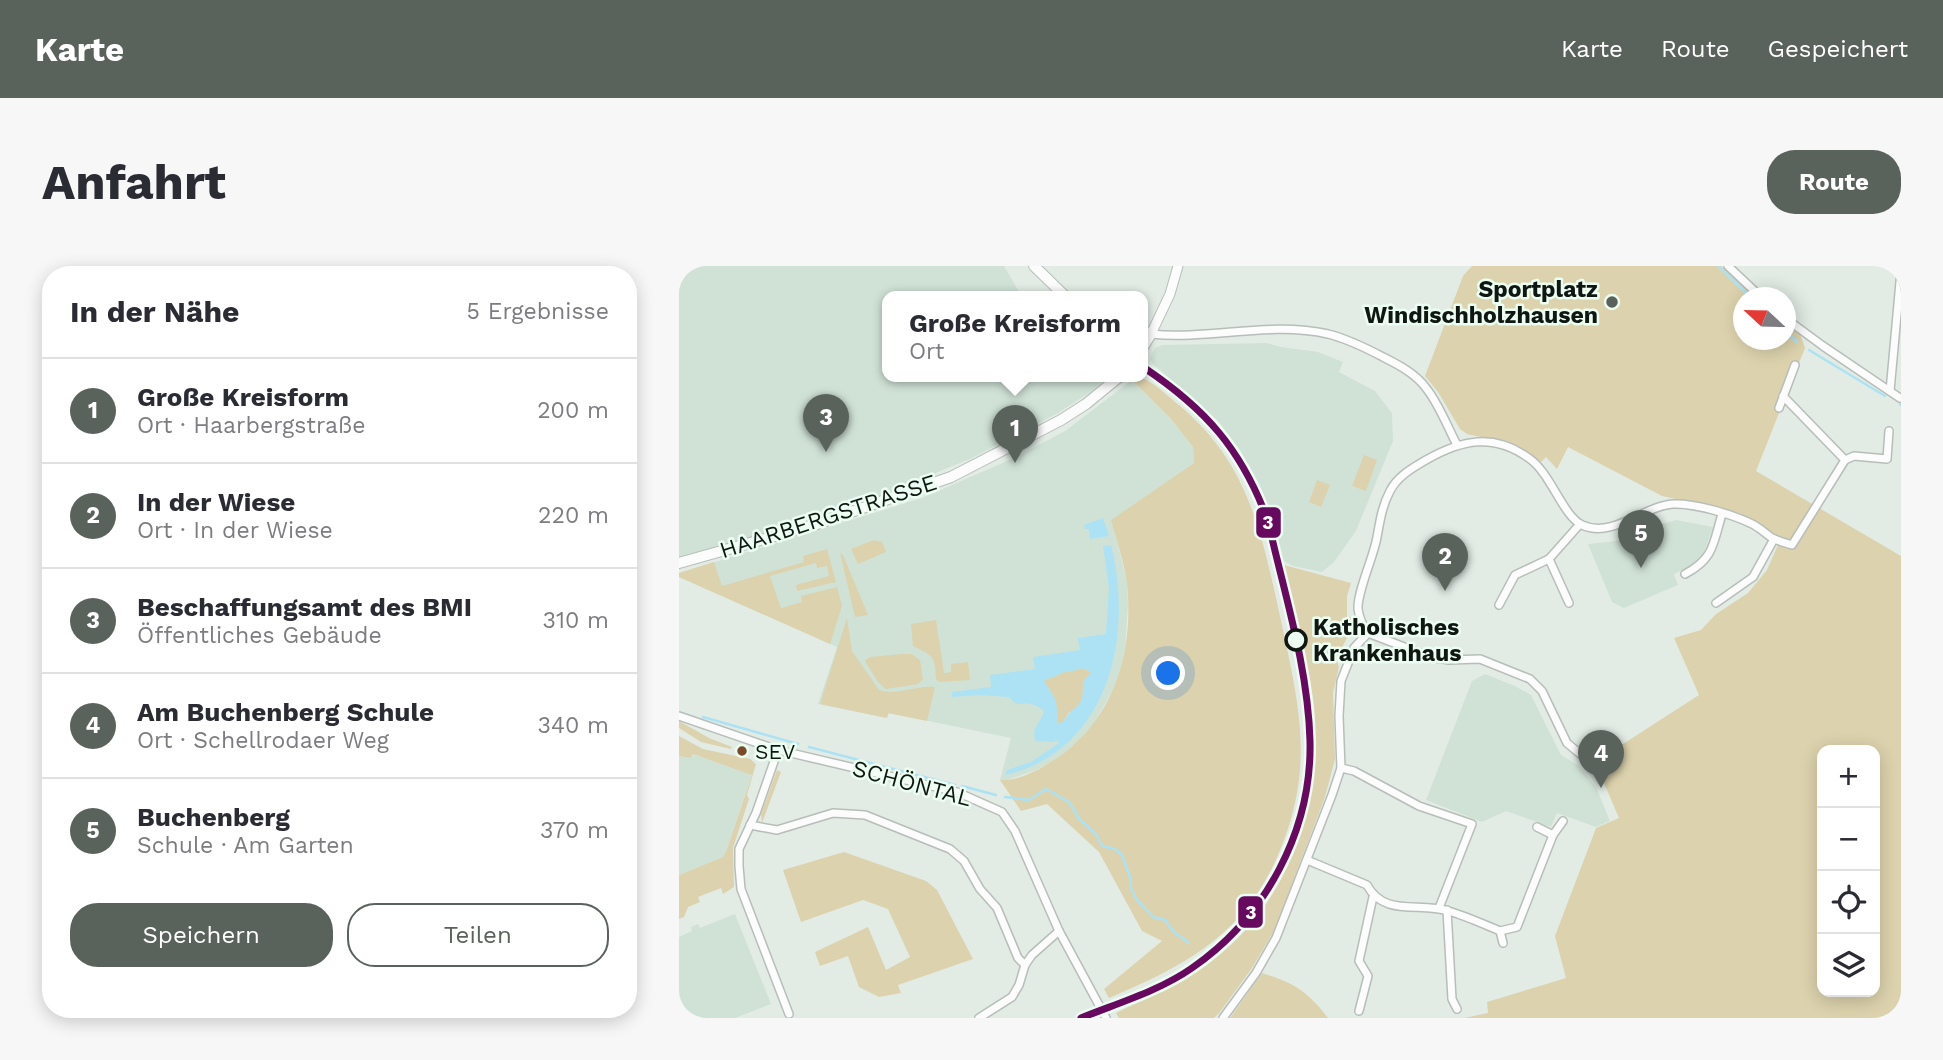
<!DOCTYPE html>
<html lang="de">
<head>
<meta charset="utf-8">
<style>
  :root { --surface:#fff; --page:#f7f7f7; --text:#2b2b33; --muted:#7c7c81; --line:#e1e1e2; --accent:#5a625c }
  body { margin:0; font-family:"Work Sans",sans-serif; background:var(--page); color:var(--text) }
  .controls { position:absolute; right:21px; bottom:21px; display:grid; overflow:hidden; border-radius:14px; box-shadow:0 4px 18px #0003 }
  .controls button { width:63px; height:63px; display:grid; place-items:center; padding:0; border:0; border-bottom:2px solid var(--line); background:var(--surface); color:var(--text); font:35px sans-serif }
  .compass { position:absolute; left:1054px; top:21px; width:63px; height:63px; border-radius:50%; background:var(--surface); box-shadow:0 4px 18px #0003; rotate:292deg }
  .you { position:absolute; left:490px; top:408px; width:24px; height:24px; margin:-18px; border:5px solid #fff; border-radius:50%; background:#1a73e8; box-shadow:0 0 0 10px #1a73e833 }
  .badge { display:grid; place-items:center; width:46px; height:46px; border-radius:50%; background:var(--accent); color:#fff; font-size:23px; font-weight:700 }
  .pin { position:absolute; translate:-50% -58px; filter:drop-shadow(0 2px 4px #0008) }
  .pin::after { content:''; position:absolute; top:37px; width:24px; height:21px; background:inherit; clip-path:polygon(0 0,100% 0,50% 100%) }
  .popup { position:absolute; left:203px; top:25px; width:266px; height:91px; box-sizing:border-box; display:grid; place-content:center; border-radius:14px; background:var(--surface); filter:drop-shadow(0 2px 5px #0005); font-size:23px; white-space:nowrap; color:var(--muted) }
  .popup b { font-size:26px; color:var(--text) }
  .popup::after { content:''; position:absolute; left:50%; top:100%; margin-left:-14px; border:14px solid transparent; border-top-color:var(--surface) }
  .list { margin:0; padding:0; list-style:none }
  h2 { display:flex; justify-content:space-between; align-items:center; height:91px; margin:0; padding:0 28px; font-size:30px }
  h2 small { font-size:23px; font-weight:400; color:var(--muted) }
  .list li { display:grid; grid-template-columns:46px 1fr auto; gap:21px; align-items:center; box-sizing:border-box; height:105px; padding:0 28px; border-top:2px solid var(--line) }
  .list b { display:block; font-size:26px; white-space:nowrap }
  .list p { margin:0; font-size:23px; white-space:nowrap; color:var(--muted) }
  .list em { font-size:23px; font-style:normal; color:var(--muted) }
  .actions { display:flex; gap:14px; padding:21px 28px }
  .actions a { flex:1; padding:16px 0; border:2px solid var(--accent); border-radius:28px; text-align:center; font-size:24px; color:var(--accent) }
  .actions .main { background:var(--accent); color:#fff }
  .icon { flex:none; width:38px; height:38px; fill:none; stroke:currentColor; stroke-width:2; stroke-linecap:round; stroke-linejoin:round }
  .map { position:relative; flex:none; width:1222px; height:752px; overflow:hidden; border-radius:28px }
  header { display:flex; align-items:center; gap:42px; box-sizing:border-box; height:98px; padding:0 35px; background:var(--accent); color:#fff }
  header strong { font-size:33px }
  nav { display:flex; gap:38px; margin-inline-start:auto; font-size:24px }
  .intro { display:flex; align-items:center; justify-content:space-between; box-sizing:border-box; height:168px; padding:0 42px }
  h1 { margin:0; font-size:49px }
  .button { padding:18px 32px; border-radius:28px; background:var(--accent); color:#fff; font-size:24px; font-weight:700 }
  main { display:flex; gap:42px; padding:0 42px }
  aside { flex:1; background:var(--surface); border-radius:28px; box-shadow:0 4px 18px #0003 }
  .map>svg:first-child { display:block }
  .built { fill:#d0e2d6 }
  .green { fill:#dcd2ad; fill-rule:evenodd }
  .water { fill:#ace2f4; fill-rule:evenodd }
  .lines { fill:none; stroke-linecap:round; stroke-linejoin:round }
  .stream { stroke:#ace2f4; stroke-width:2.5 }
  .minor-casing { stroke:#b7beb9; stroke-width:10 }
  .tertiary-casing { stroke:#b7beb9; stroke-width:11 }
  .secondary-casing { stroke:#b7beb9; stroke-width:12 }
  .minor { stroke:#fbfcfb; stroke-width:7 }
  .tertiary { stroke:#fbfcfb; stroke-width:9 }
  .secondary { stroke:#fbfcfb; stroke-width:10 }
  .tram-1-casing { stroke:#ebfef1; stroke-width:12 }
  .tram-1 { stroke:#67095f; stroke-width:7 }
  .poi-dot { fill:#5a625c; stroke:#ebfef1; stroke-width:2.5 }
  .stop-dot { fill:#ebfef1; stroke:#101712; stroke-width:3.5 }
  .bus-dot { fill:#7a4b2a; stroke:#ebfef1; stroke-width:2.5 }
  .labels { text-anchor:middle; stroke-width:5; stroke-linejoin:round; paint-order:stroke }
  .bus-label { font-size:21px; fill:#101712; stroke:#ebfef1; text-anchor:start }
  .poi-label { font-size:23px; font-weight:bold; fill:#101712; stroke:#ebfef1; text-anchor:end }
  .street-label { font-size:23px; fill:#101712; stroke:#ebfef1 }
  .stop-label { font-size:23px; font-weight:bold; fill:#101712; stroke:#ebfef1; text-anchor:start }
  .line-badge { stroke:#ebfef1; stroke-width:2.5 }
  .badge-label { font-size:19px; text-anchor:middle; font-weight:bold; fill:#fff }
</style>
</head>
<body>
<header>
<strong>Karte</strong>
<nav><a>Karte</a><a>Route</a><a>Gespeichert</a></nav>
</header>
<div class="intro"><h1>Anfahrt</h1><a class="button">Route</a></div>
<main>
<aside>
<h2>In der Nähe<small>5 Ergebnisse</small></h2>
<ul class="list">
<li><span class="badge">1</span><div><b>Große Kreisform</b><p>Ort · Haarbergstraße</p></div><em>200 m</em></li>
<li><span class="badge">2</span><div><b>In der Wiese</b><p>Ort · In der Wiese</p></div><em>220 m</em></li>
<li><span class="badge">3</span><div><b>Beschaffungsamt des BMI</b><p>Öffentliches Gebäude</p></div><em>310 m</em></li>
<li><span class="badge">4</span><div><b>Am Buchenberg Schule</b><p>Ort · Schellrodaer Weg</p></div><em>340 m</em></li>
<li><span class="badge">5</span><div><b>Buchenberg</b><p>Schule · Am Garten</p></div><em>370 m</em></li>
</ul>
<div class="actions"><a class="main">Speichern</a><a>Teilen</a></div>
</aside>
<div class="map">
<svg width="1222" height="752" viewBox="0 0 1222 752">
  <rect width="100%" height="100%" fill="#e2ece5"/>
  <g class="built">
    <path d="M 0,0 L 325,0 L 343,31 L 208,31 L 208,111 L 428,111 L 413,125 L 379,147 L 291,193 L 163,245 L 0,291 Z"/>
    <path d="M 587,77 L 602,81 L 639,86 L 664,96 L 660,106 L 696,125 L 713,147 L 714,175 L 677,265 L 655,296 L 643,306 L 614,300 L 603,294 L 586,232 L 561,184 L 539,155 L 473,97 L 471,92 L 476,82 L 483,79 Z"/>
    <path d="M 453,114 L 492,153 L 514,181 L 515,197 L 433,254 L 448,316 L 449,339 L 446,382 L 441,404 L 434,424 L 414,459 L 399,476 L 374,495 L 357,504 L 328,514 L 321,514 L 332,472 L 210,447 L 208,452 L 139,438 L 158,381 L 0,311 L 0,307 L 243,232 L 335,192 L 386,165 Z"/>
    <path d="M 997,254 L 1034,261 L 1023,292 L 1017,297 L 995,308 L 999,319 L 945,342 L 933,336 L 909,278 L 945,274 L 975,260 Z"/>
    <path d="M 806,408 L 836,420 L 852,429 L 882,489 L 900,500 L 917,521 L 931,555 L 917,561 L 878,547 L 872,561 L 827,545 L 803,556 L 747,534 L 793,415 Z"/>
    <path d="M 13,488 L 73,508 L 48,583 L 44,591 L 0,609 L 0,490 L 11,492 Z"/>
    <path d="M 56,648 L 92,738 L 56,752 L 0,752 L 0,671 L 13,665 L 12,661 L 19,658 L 21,662 Z"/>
  </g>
  <g class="green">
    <path d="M 793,0 L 1042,0 L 1076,31 L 1064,32 L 1064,74 L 1106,74 L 1107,58 L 1121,68 L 1126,82 L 1077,205 L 1222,290 L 1222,752 L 785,752 L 809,747 L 808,736 L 887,712 L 876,670 L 917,562 L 940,552 L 916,496 L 1020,429 L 995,372 L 1022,364 L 1037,348 L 1069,327 L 1088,304 L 1102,272 L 1061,247 L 983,230 L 889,181 L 878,203 L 867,191 L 862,196 L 837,179 L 788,168 L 781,163 L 759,126 L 746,110 L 784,10 ZM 1143,484 L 1196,484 L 1196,726 L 1143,726 Z"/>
    <path d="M 456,111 C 471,111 488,130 500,139 C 570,198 582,265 601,350 C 620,439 637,501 599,589 C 565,669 506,700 430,732 L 425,723 L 483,675 L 463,665 L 420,586 L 368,538 L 342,545 L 321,514 C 343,515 367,500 385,487 C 437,448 455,381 448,317 C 445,296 438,275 432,254 L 515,197 L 514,181 L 492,153 L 453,114 Z"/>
    <path d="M 685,189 L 698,194 L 687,225 L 673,220 Z"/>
    <path d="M 638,214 L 651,219 L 642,241 L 630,236 Z"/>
    <path d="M 195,274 L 203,276 L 207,286 L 179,298 L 172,283 Z"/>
    <path d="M 148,283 L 157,316 L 118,325 L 117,319 L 150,310 L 148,300 L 138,302 L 137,297 L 91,310 L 102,342 L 123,336 L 122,330 L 158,321 L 163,340 L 151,378 L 0,311 L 0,307 L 35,296 L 43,320 L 125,296 L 124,290 Z"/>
    <path d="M 161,287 L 164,289 L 189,349 L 176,351 Z"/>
    <path d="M 605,299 L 672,317 L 668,330 L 668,351 L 674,351 L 677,355 L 657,393 L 660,401 L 654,427 L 656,493 L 646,531 L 595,665 L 573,702 L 541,746 L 535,752 L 440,752 L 437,747 C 466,733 496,721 522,703 C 608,644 645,541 635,440 C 630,395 614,344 605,299 Z"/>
    <path d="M 168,352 L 173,385 L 200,424 C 219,430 237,419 256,421 L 248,455 L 209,447 L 208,452 L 141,438 Z"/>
    <path d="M 257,354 L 265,407 L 272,406 L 272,398 L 289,396 L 291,414 L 260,416 L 257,413 C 256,389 254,390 234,380 L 232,358 Z"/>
    <path d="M 223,388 L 233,388 L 241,394 L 244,413 L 239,418 L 207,423 L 199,416 L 186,395 L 191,391 Z"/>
    <path d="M 404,402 L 412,406 L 404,421 L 403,436 L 400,441 L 389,447 L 384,456 L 379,458 L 378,444 L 371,424 L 365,416 L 367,413 C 374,412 376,410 383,407 C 389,405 397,405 404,402 Z"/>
    <path d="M 0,455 L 30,472 L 53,481 L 52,483 L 22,476 L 0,462 Z"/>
    <path d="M 0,470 L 24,483 L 71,493 L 77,498 L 68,529 L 70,533 L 54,582 L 55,621 L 44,628 L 42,622 L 19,631 L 21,636 L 9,641 L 5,651 L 0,653 L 0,609 L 44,591 L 48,583 L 73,509 L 14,488 L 11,492 L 0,490 Z"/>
    <path d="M 98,504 L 102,506 L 83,557 L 82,548 Z"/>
    <path d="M 165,586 L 247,615 L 258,624 L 294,693 L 219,719 L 222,727 L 200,731 L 180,721 L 169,690 L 141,700 L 136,686 L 189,661 L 207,704 L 231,691 L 209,643 L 184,634 L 122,656 L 104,604 Z"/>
    <path d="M 583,707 C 615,717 628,725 649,752 L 551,752 Z"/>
  </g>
  <g class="water">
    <path d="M 424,252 L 430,270 L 411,273 L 410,263 L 406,263 L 405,259 Z"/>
    <path d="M 432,279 C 455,370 430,485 326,509 L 328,504 L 352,496 L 380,477 L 378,474 L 374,476 L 357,475 C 351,461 362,458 365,445 C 356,437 348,437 337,438 L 330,431 L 300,429 L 273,431 L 273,426 L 312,421 L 311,409 L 356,403 L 354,391 L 401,384 L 399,372 L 427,368 L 430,322 L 424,280 ZM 404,402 L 412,406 L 404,416 C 405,444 398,435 384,456 L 379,457 L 377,434 L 365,415 L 367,413 C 374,412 376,410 383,407 C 389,405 397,405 404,402 Z"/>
  </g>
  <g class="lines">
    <g class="stream">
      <path d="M 1039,0 L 1072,32"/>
      <path d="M 1106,65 L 1118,76"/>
      <path d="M 1130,84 L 1206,130"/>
      <path d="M 1221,138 L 1222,139"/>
      <path d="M 24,451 L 119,478"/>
      <path d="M 130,481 L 276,519"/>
      <path d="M 283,520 L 317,529"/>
      <path d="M 326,531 L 350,534 L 367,523 L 390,536 L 401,554 L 417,568 L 423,580 L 436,583 L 443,589 L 451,611 L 452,623 L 458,634 L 474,651 L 486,654 L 495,666 L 510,677"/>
    </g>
    <g class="minor-casing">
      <g id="minor">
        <path d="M 1049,0 L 1083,32"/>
        <path d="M 1106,52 L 1144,80 L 1221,132"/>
        <path d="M 472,68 C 531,74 591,55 649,68 C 669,73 687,82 704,91 C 720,99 737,108 747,122 C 760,138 768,160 778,179"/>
        <path d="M 1211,125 L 1222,5"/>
        <path d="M 1104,130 L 1166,194"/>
        <path d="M 1100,142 L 1116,99"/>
        <path d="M 870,293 L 890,337"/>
        <path d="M 1006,308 C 1035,293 1034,278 1043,248"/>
        <path d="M 1037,337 L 1074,311 L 1095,273"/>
        <path d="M 820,339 L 836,309 L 870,293 L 901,258"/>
        <path d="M 0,450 L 99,484 L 278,526 L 323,546 L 336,565 L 380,665 L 427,752"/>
        <path d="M 99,484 L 77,547 L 60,583 L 60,600 L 62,623 L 110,748"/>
        <path d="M 906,492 L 888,477 L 863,425 L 851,413 L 801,393 L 770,394 L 751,391 L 689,367 C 684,360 680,351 679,343 C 678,326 695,290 698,271 C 701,255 703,240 711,225 C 719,210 732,203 747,194 C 782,174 815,166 851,193 C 872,208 884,250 903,259 C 934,273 964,240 994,238 C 1015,237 1052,248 1071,257 C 1080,261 1086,267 1093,272 C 1099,275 1107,277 1113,279 L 1166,194 L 1175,190 L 1208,193 L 1210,165"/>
        <path d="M 662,502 L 675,505 L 740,540 L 793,558 L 760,642"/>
        <path d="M 71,559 L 98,564 L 154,547 L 186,549 L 271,583 L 285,595 L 301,623 L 318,642 L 339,692 L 346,699"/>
        <path d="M 858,561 L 874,569"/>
        <path d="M 628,594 L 688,619 C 705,651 740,636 769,645 C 787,650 804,658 821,665 L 824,677"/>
        <path d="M 768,644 L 773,733 L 778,743"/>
        <path d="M 821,665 L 838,661 L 874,569 L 884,555"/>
        <path d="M 680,745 L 689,710 L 680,695 L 694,631"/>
        <path d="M 300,752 L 333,731 L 340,719 L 346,699 L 353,689 L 380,665"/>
        <path d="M 544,752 L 577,707 L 597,672 L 653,529 L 662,502 L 660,450 L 662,415 L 675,382 L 689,367"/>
      </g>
    </g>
    <g class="tertiary-casing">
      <path id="tertiary" d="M 472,68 L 491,28 L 499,0"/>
    </g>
    <g class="secondary-casing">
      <g id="secondary">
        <path d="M 355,0 L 387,31"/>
        <path d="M 464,65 L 472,68 L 464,81"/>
        <path d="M 0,297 L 135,259 L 272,211 L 382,154 L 407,138 L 440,111"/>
      </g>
    </g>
    <use href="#minor" class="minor"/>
    <use href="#tertiary" class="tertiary"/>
    <use href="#secondary" class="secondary"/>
    <g class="tram-1-casing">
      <path id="tram-1" d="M 402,752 C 439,737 480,725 513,702 C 587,651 633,564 631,475 C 629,400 605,327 589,255 C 563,184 527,143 464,101"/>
    </g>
    <use href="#tram-1" class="tram-1"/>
  </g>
  <circle class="poi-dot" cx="933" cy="36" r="7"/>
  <circle class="stop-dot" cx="617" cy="374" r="10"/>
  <circle class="bus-dot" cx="63" cy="485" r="6"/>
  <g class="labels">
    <g class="bus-label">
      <text x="76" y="493">SEV</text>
    </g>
    <g class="poi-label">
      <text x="919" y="31">Sportplatz<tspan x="919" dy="26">Windischholzhausen</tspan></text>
    </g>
    <g class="street-label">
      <text transform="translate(149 250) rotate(-18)" y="8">HAARBERGSTRASSE</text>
      <text transform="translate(233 517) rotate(15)" y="8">SCHÖNTAL</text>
    </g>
    <g class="stop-label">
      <text x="634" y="369">Katholisches<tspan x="634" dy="26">Krankenhaus</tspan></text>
    </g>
  </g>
  <g class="line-badge">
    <rect x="576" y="240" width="27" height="33" rx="7" fill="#67095f"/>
    <rect x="558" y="629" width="27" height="34" rx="7" fill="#67095f"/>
  </g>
  <g class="badge-label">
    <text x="589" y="263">3</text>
    <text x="572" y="653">3</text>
  </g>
</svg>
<div class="controls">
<button>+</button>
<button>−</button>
<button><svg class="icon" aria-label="locate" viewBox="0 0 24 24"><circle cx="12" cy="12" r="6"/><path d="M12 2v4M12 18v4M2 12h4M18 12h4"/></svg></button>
<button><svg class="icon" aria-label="layers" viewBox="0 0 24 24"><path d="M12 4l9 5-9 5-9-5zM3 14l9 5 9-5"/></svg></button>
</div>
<svg class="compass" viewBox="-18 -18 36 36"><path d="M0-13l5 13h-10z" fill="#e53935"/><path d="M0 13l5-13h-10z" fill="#7c7c81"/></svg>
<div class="you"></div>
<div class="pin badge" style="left:336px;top:197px">1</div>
<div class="popup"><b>Große Kreisform</b>Ort</div>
<div class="pin badge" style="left:766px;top:325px">2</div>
<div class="pin badge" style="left:147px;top:186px">3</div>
<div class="pin badge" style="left:922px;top:522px">4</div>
<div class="pin badge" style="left:962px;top:302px">5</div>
</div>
</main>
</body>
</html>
